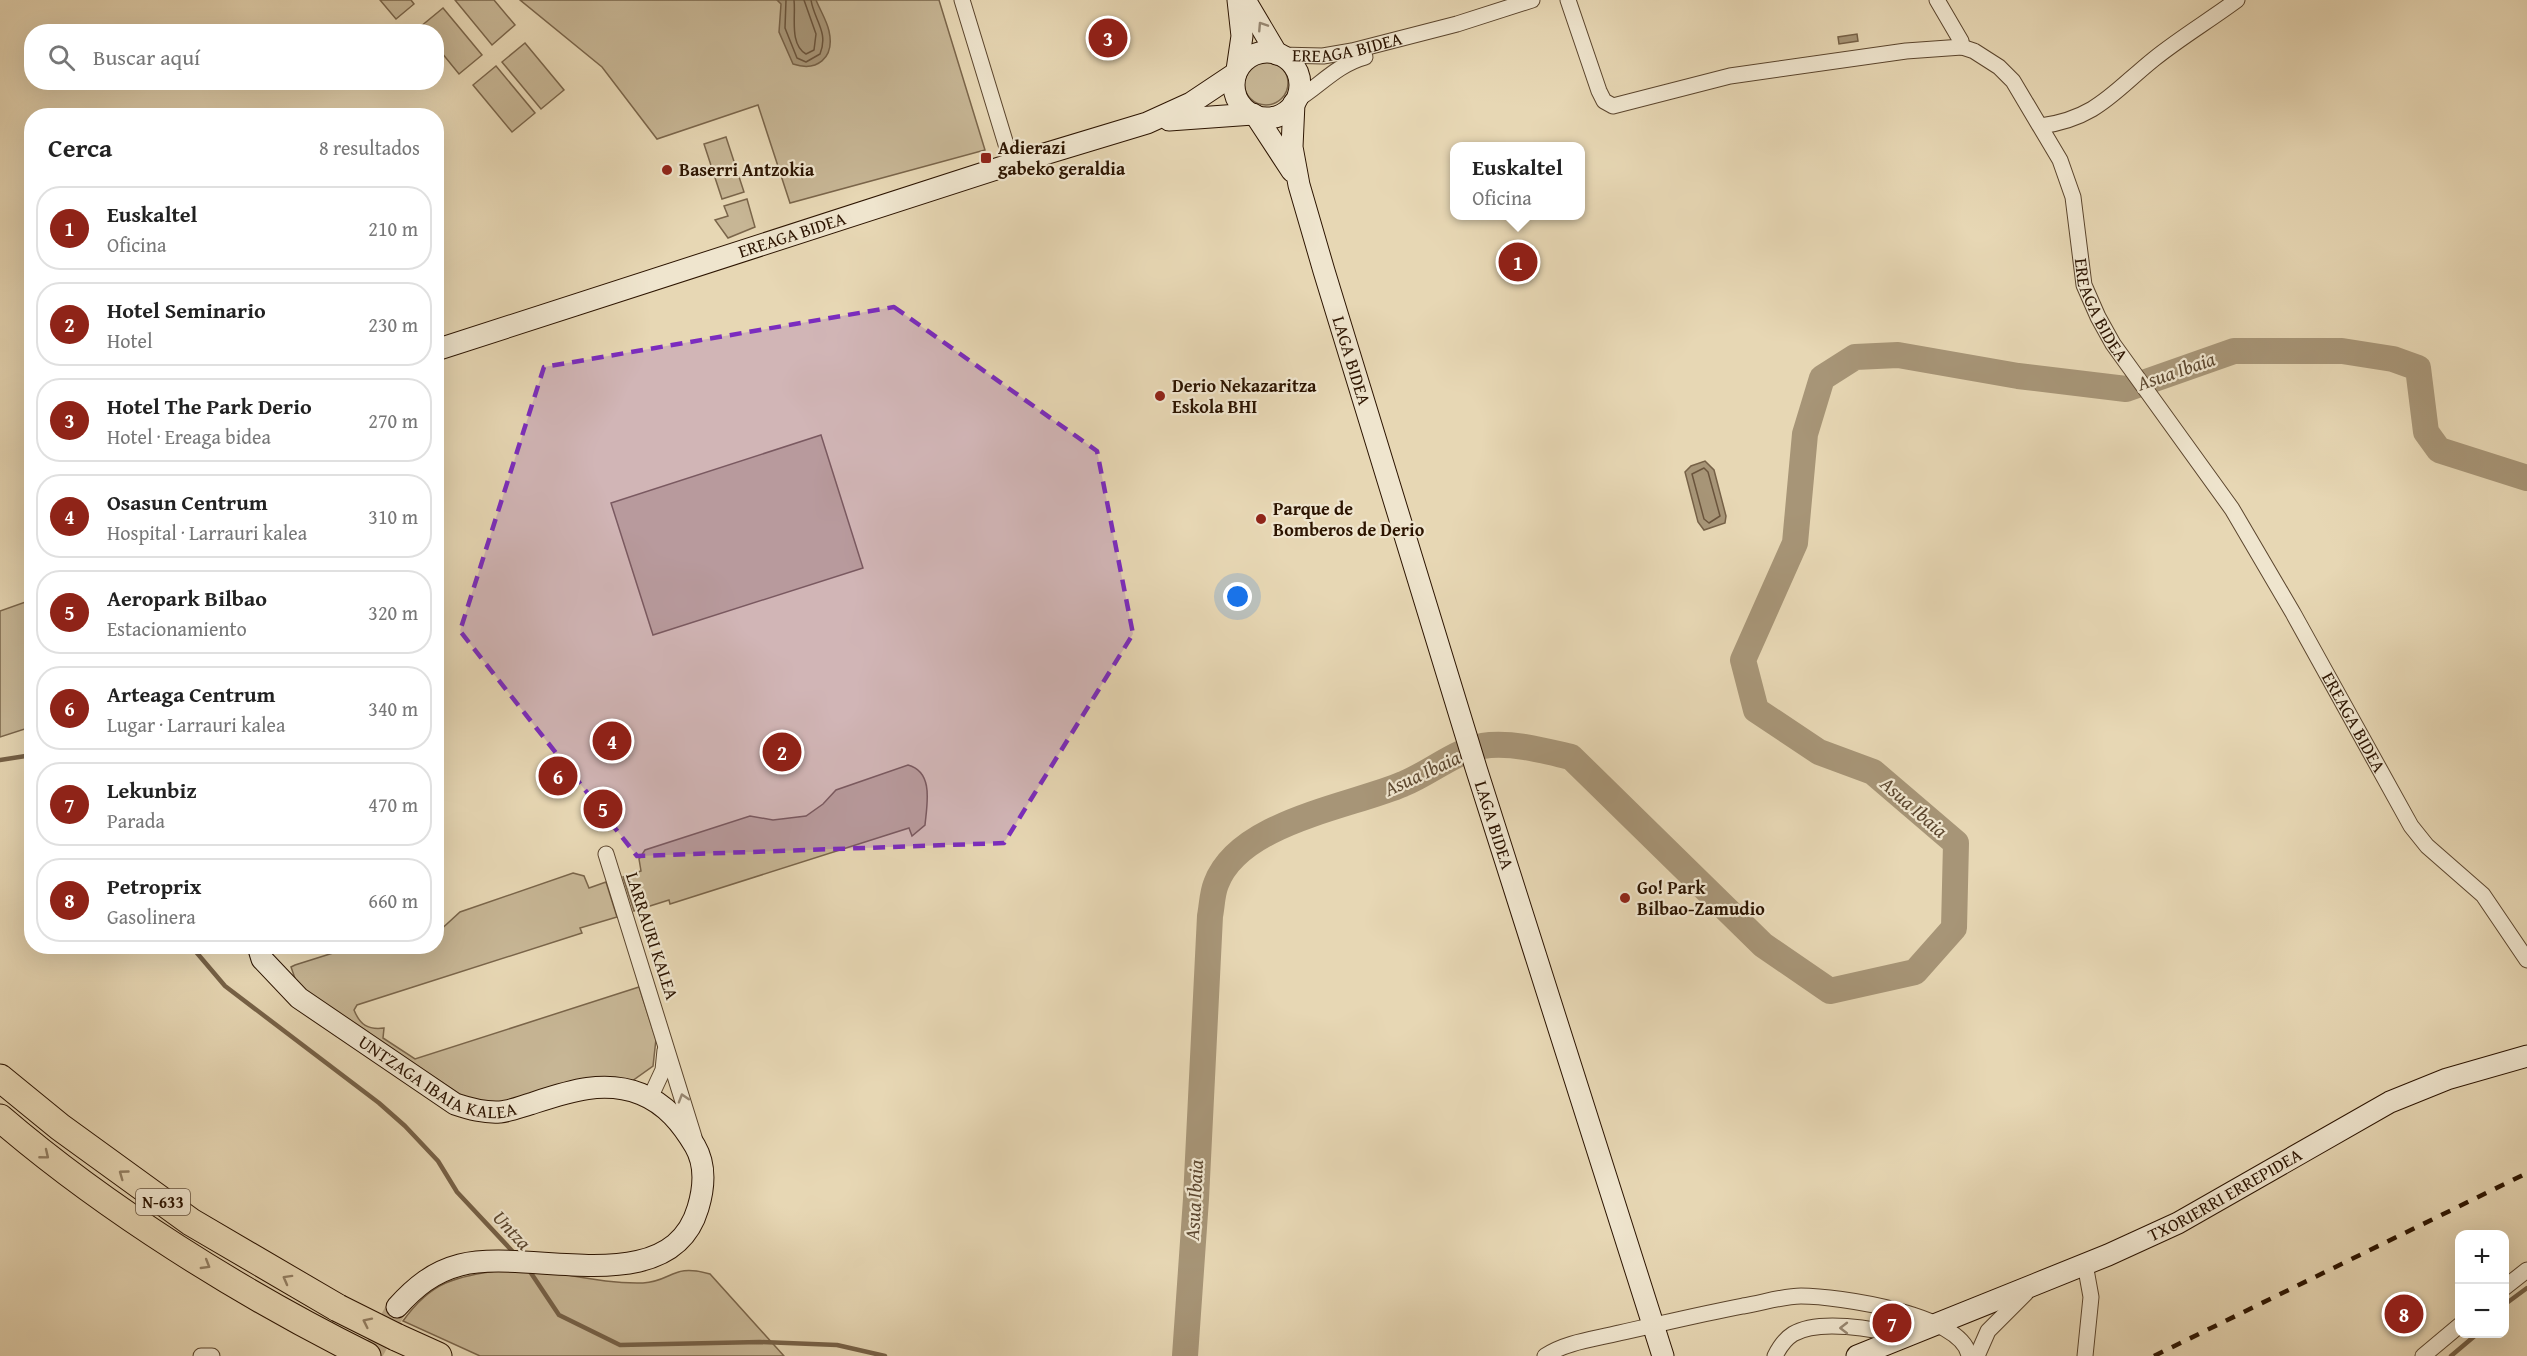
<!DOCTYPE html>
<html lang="es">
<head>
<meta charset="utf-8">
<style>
  :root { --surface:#fff; --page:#f6f6f6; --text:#222; --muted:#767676; --line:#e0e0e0; --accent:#8f2418 }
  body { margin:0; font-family:"Gentium Book Plus",serif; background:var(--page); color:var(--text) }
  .controls { position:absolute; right:18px; bottom:18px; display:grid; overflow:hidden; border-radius:12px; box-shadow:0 6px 24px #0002 }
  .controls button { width:54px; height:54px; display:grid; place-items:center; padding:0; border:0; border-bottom:2px solid var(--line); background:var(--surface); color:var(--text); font:30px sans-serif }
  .you { position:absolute; left:1238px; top:597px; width:21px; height:21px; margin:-15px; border:4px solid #fff; border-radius:50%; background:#1a73e8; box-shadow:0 0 0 9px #1a73e833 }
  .badge { display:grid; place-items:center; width:39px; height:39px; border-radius:50%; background:var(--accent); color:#fff; font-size:20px; font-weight:700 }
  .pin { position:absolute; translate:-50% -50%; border:3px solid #fff; box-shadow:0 2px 6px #0006 }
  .popup { position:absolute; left:1450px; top:142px; width:135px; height:78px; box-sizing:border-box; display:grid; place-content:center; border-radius:12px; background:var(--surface); filter:drop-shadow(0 2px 4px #0005); font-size:20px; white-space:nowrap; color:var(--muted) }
  .popup b { font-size:22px; color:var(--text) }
  .popup::after { content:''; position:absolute; left:50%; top:100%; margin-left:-12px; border:12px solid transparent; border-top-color:var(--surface) }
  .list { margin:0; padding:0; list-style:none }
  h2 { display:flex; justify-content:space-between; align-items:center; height:78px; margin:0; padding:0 24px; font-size:26px }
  h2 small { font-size:20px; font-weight:400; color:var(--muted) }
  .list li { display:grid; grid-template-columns:39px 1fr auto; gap:18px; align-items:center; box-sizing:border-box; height:84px; margin:0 12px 12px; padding:0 12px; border:2px solid var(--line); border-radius:24px }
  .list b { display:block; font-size:22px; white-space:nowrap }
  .list p { margin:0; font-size:20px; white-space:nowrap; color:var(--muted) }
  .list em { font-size:20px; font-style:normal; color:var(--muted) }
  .icon { flex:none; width:33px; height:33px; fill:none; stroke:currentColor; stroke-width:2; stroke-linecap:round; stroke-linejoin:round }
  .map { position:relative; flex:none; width:2527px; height:1356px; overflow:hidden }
  .search { position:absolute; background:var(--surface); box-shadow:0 6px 24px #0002; left:24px; top:24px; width:420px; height:66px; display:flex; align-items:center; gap:15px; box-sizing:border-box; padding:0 21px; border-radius:24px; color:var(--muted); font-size:22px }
  .panel { position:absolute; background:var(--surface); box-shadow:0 6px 24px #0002; left:24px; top:108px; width:420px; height:846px; border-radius:24px }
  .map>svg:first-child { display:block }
  .green { fill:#c7b695; stroke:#7a654a; stroke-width:1.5 }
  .water { fill:#a79577; stroke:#766147; stroke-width:1.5 }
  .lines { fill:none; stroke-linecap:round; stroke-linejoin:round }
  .shore { stroke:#6a543c; stroke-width:1.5 }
  .stream { stroke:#766147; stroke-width:4.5 }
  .river { stroke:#a79577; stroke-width:26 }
  .secondary-tunnel { stroke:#c2b090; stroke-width:21; stroke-dasharray:21 10; stroke-linecap:butt }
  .street-casing { stroke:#5b452d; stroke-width:17 }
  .secondary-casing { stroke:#2c1400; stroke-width:23 }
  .highway-casing { stroke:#2c1400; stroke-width:29 }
  .street { stroke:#efe5ce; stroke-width:15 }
  .secondary { stroke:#efe5ce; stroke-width:21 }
  .highway { stroke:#e7d7b4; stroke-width:27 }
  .rail { stroke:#2c1400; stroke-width:4.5; stroke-dasharray:10 10; stroke-linecap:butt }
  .highway-bridge-casing { stroke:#2c1400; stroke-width:29; stroke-linecap:butt }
  .highway-bridge { stroke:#e7d7b4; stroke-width:27 }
  .oneway { stroke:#978771 }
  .oneway2 { stroke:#937f63 }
  .marked { fill:#7b2cbf; fill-opacity:0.2; stroke:#7b2cbf; stroke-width:4.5; stroke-dasharray:12 8; stroke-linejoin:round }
  .poi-dot { fill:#8f2418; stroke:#efe5ce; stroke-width:2 }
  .labels { text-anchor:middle; stroke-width:4.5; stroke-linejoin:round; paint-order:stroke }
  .shield { fill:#efe5ce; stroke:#66533e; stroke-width:1.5 }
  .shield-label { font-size:16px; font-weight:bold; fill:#2c1400 }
  .street-label { font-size:18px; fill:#2c1400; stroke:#efe5ce }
  .poi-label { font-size:18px; font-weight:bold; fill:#2c1400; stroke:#efe5ce; text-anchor:start }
  .water-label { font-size:20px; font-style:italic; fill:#5d4830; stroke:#efe5ce }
</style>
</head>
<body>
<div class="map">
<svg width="2527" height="1356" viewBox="0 0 2527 1356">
  <rect width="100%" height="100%" fill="#e7d7b4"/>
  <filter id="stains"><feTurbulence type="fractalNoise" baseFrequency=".00333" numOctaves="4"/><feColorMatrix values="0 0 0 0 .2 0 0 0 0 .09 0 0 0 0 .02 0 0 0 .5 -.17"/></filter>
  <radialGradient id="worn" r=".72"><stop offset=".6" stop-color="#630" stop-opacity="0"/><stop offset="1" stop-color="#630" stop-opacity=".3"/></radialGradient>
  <g class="green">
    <path d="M 380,0 L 411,0 L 414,4 L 396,19 Z"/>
    <path d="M 455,0 L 494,0 L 515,25 L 492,45 Z"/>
    <path d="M 520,0 L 939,0 L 985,150 L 790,203 L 758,105 L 657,139 L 602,67 Z"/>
    <path d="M 443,8 L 482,55 L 459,74 L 437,47 L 436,32 L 424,31 L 420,27 Z"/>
    <path d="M 525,43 L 564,90 L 541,109 L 502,62 Z"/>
    <circle cx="1266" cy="83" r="22"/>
    <path d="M 496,66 L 535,113 L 512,132 L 473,85 Z"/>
    <path d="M 726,137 L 744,192 L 722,199 L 704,144 Z"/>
    <path d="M 747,199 L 755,227 L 728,238 L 715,220 L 728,216 L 724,206 Z"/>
    <path d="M 821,435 L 863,568 L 653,635 L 611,503 Z"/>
    <path d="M 31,600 L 31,727 L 0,737 L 0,611 Z"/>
    <path d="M 908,765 C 934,772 927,804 925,825 L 912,836 L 909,828 L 670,904 L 669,900 L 634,911 L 623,877 L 641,871 L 639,859 L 645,850 L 750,816 L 773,820 L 806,816 L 823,804 L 836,790 Z"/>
    <path d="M 573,873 L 584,876 L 589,888 L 606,882 L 617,917 L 580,928 L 582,933 L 357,1005 L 354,1010 C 360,1025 368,1030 384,1028 L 383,1038 L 415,1059 L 639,987 L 656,1039 L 653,1066 L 632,1081 L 504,1104 L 470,1101 L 298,987 L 291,967 L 295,965 L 352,947 L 436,946 L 437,933 L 460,912 Z"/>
    <path d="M 503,1270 C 518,1271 535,1270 550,1272 C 581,1277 611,1284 643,1283 C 673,1281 672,1263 710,1274 L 784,1356 L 480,1356 L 403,1321 C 432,1280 456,1277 503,1270 Z"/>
  </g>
  <g class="water">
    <path d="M 777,0 L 816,0 C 820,10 827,21 829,31 C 835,58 817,72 793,64 L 779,32 L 781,4 Z"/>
    <path d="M 1857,34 L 1858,41 L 1839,44 L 1838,37 Z"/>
    <path d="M 1705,461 L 1714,470 L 1726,516 L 1725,523 L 1704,530 L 1698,522 L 1685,472 L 1691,466 Z"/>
  </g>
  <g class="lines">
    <g class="shore">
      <path d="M 786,0 L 785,28 L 797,58 L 806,62 L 820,54 C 829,32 814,20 811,0"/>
      <path d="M 794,0 C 796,16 789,44 806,54 L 814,50 L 816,34 L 804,0"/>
      <path d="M 1704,468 L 1708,472 L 1720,516 L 1709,523 L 1704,519 L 1692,474 Z"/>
    </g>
    <g class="stream">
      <path d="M 0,760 L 32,755"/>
      <path d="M 191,946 L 225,986 L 379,1103 L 405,1126 L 438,1161 L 457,1192 L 516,1255"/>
      <path d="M 529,1270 L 559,1315 L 620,1345 L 760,1342 L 837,1345 L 885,1356"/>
      <path d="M 2504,1305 L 2527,1288"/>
      <path d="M 2451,1356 L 2477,1334"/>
    </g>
    <path class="river" d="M 1185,1356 L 1196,1199 L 1210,916 C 1212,906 1212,894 1216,884 C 1239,822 1349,807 1403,784 C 1433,772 1457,748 1490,745 C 1517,743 1545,751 1571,757 L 1763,945 L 1830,991 L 1915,972 L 1954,928 L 1956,843 L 1873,772 L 1819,752 L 1756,710 L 1743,660 L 1795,543 L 1805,434 L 1822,378 L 1855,357 L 1898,355 L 2018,376 L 2126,389 L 2234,351 L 2342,351 L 2393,359 L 2418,368 L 2426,432 L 2439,450 L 2527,478"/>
    <path class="secondary-tunnel" d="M 371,1356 L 397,1307"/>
    <g class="street-casing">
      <g id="street">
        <path d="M 962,0 L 1012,164"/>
        <path id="s1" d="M 1568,0 L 1599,91 L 1604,101 L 1613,106 L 1730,76 L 1906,51 L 1962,47 L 1974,51 L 1999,67 L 2013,81 L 2060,160 L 2073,197 L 2084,285 L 2098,317 L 2113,344 L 2232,509 L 2293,613 L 2411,826 L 2427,846 L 2483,895 L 2527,960"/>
        <path d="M 1937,0 L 1961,41 L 1962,47"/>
        <path id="s2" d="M 1280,55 L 1323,56 L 1352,51 L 1457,24 L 1532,0"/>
        <path d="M 1295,101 C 1320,86 1336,65 1365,57"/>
        <path d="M 2041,126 C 2097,118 2113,92 2154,59 C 2180,38 2210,20 2237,0"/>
        <path d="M 606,854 L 694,1137"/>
        <path d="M 650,1098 L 663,1070 L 665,1050"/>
        <path d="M 2085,1264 L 2091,1297 L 2085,1356"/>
        <path d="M 2504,1288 L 2527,1270"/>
        <path d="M 201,1356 L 212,1356"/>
        <path d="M 1545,1356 C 1566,1342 1595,1339 1619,1333 C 1660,1324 1701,1314 1743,1306 C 1762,1303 1783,1296 1801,1296 C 1837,1296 1963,1314 1969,1356"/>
        <path d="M 1775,1356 C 1779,1348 1785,1339 1793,1334 C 1818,1319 1875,1328 1901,1337"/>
        <path d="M 1977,1356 L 1988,1331 L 2026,1293"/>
        <path d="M 2423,1356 L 2460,1325"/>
      </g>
    </g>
    <g class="secondary-casing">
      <g id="secondary">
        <path d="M 1245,0 L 1277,54"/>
        <circle cx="1267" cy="85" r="33"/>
        <path d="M 1237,70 L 1242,36 L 1238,0"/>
        <path id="s3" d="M 1294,103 L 1292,147 L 1299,185 L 1324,271 L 1476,768 L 1663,1356"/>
        <path d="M 1256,116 L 1292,171"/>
        <path d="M 1169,120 L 1253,114"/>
        <path id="s4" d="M 436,350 L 1018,162 L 1147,123 L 1191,103 L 1236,73"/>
        <path id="s5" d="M 258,946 L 262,959 L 299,998 L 455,1104 C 470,1109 484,1113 500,1112 C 510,1111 520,1107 530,1104 C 567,1092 603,1079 641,1094 C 666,1104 682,1124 695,1146 C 706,1165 704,1188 698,1208 C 670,1303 529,1247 460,1265 C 433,1272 415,1287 397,1307"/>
        <path id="s6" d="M 1857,1356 L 2108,1255 L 2178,1223 L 2390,1102 L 2447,1079 L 2527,1056"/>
      </g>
    </g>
    <g class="highway-casing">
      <g id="highway">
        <path d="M 0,1078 L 60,1127 L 191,1222 L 338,1308"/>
        <path d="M 0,1118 C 106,1209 242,1294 367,1356"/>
        <path d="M 396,1337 L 438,1356"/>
      </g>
    </g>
    <use href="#street" class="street"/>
    <use href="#secondary" class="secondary"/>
    <use href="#highway" class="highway"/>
    <path class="rail" d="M 2154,1356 L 2527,1173"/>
    <g class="highway-bridge-casing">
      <path id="highway-bridge" d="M 338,1308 L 396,1337"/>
    </g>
    <use href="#highway-bridge" class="highway-bridge"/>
  </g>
  <defs><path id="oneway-chevron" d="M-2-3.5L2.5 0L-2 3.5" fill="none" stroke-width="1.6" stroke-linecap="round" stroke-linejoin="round" transform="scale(1.5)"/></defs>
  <g class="oneway">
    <use href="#oneway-chevron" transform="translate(1262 26) rotate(-123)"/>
    <use href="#oneway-chevron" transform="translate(683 1098) rotate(-107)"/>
    <use href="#oneway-chevron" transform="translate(1844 1328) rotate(180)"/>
  </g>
  <g class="oneway2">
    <use href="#oneway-chevron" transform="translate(45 1155) rotate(39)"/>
    <use href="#oneway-chevron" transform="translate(123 1174) rotate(-144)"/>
    <use href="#oneway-chevron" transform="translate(206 1265) rotate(31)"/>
    <use href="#oneway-chevron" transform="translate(287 1279) rotate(-151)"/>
    <use href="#oneway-chevron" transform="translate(367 1322) rotate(-154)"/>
  </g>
  <path class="marked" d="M 894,307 L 1097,451 L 1133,634 L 1004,843 L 637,856 L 460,631 L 544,367 Z"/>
  <g class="poi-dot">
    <rect x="980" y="152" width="12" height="12" rx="3"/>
    <circle cx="667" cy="170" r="6"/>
    <circle cx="1160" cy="396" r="6"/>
    <circle cx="1261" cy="519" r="6"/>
    <circle cx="1625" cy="898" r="6"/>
  </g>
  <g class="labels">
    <rect class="shield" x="136" y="1189" width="54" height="26" rx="4.5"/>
    <g class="shield-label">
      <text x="163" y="1208">N-633</text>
    </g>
    <g class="street-label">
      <text dy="6" stroke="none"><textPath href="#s2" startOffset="68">EREAGA BIDEA</textPath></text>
      <text dy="6" stroke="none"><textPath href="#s4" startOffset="374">EREAGA BIDEA</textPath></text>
      <text dy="6" stroke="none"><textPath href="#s1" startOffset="783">EREAGA BIDEA</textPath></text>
      <text dy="6" stroke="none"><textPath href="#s3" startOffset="266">LAGA BIDEA</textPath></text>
      <text dy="6" stroke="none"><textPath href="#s1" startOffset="1269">EREAGA BIDEA</textPath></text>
      <text dy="6" stroke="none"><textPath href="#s3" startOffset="752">LAGA BIDEA</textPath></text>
      <text transform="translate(652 936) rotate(72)" y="6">LARRAURI KALEA</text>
      <text dy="6" stroke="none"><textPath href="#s5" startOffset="230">UNTZAGA IBAIA KALEA</textPath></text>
      <text dy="6" stroke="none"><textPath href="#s6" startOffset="402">TXORIERRI ERREPIDEA</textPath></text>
    </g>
    <g class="poi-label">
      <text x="998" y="154">Adierazi<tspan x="998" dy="21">gabeko geraldia</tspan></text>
      <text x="679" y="176">Baserri Antzokia</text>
      <text x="1172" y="392">Derio Nekazaritza<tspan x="1172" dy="21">Eskola BHI</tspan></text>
      <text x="1273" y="515">Parque de<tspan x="1273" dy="21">Bomberos de Derio</tspan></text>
      <text x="1637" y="894">Go! Park<tspan x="1637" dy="21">Bilbao-Zamudio</tspan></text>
    </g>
    <g class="water-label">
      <text transform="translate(2176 371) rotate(-19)" y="7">Asua Ibaia</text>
      <text transform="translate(1422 773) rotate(-25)" y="7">Asua Ibaia</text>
      <text transform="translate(1914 807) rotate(41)" y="7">Asua Ibaia</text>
      <text transform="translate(1194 1200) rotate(-87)" y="7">Asua Ibaia</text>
      <text transform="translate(512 1230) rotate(47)" y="7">Untza</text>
    </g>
  </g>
  <rect width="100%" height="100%" filter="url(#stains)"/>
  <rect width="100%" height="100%" fill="url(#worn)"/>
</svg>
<div class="controls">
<button>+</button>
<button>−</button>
</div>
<div class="you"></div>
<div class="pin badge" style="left:1518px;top:262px">1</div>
<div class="popup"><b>Euskaltel</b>Oficina</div>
<div class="pin badge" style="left:782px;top:752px">2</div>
<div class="pin badge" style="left:1108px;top:38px">3</div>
<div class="pin badge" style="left:612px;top:741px">4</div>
<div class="pin badge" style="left:603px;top:809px">5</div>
<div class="pin badge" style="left:558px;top:776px">6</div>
<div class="pin badge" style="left:1892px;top:1323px">7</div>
<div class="pin badge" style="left:2404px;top:1314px">8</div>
<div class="search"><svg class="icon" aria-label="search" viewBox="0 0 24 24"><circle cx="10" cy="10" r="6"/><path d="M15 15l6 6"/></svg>Buscar aquí</div>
<section class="panel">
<h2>Cerca<small>8 resultados</small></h2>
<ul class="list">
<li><span class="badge">1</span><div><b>Euskaltel</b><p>Oficina</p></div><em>210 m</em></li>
<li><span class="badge">2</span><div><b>Hotel Seminario</b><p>Hotel</p></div><em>230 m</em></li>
<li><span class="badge">3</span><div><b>Hotel The Park Derio</b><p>Hotel · Ereaga bidea</p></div><em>270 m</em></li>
<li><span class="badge">4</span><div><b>Osasun Centrum</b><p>Hospital · Larrauri kalea</p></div><em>310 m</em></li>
<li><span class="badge">5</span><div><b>Aeropark Bilbao</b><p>Estacionamiento</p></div><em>320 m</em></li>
<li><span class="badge">6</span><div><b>Arteaga Centrum</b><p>Lugar · Larrauri kalea</p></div><em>340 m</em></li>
<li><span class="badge">7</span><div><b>Lekunbiz</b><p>Parada</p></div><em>470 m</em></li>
<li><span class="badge">8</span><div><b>Petroprix</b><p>Gasolinera</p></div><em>660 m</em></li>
</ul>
</section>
</div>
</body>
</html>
